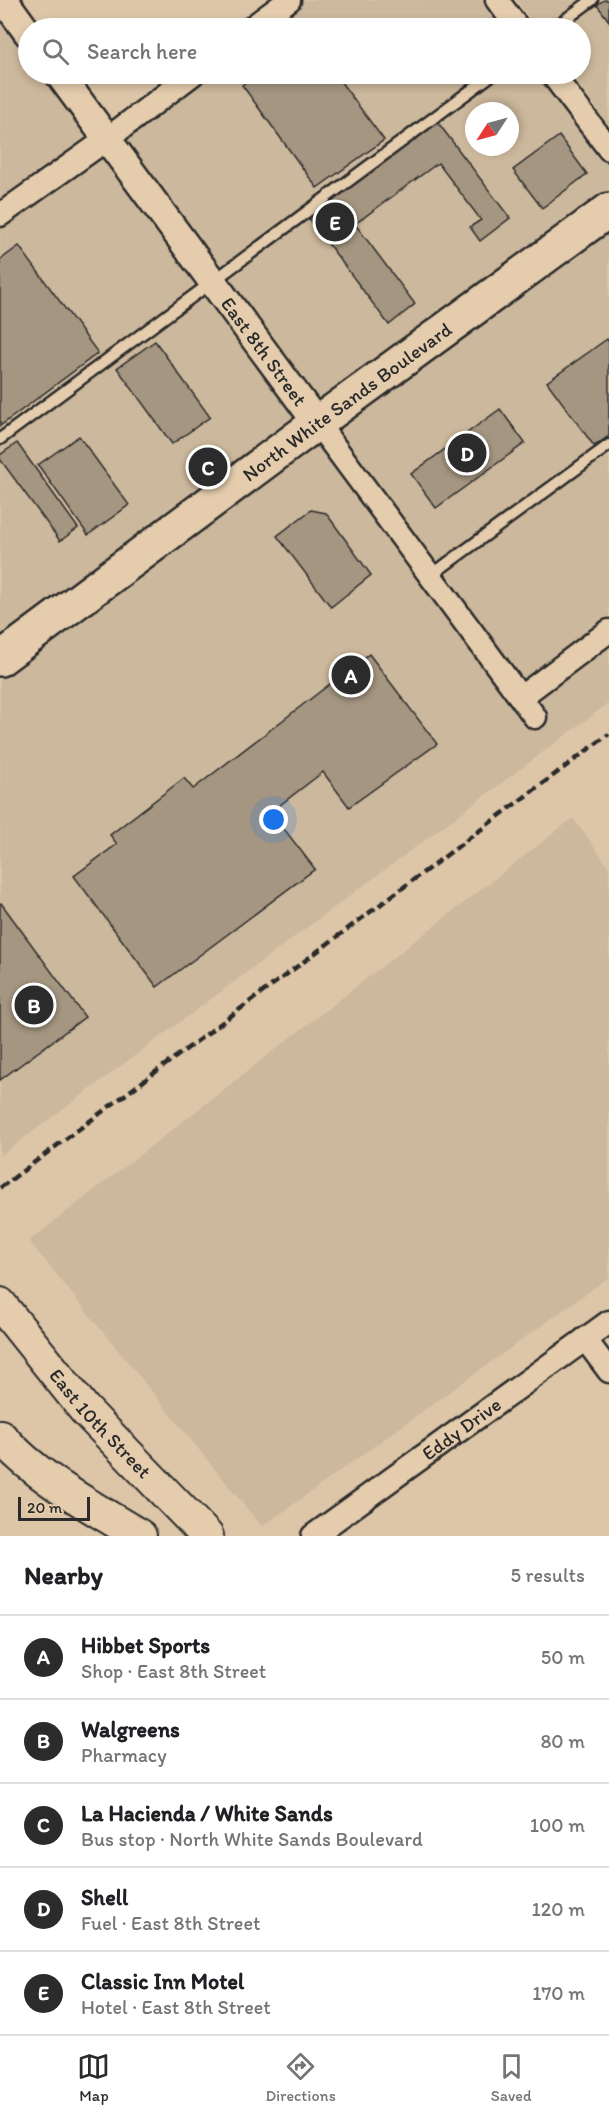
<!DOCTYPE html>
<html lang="en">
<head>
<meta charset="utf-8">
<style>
  :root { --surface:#fff; --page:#f6f6f6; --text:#202124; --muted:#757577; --line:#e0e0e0; --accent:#2b2b2b }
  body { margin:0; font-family:Itim,sans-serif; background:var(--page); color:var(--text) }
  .compass { position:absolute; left:465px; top:102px; width:54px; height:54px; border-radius:50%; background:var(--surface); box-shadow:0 3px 9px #0003; rotate:234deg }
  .scale { position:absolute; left:18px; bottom:15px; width:72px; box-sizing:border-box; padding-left:6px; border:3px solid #2b2b2b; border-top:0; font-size:16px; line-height:21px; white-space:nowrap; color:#2b2b2b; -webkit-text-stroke:4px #e4ccad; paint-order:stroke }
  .you { position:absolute; left:274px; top:820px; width:21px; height:21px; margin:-15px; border:4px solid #fff; border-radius:50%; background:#1a73e8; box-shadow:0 0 0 9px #1a73e833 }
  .badge { display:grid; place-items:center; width:39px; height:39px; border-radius:50%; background:var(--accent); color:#fff; font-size:20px; font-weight:700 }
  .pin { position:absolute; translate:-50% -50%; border:3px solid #fff; box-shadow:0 2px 6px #0006 }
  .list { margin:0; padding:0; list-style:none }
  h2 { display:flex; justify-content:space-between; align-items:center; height:78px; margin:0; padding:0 24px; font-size:26px }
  h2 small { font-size:20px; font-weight:400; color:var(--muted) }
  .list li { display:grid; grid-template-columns:39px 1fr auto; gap:18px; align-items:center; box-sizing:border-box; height:84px; padding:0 24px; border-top:2px solid var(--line) }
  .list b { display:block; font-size:22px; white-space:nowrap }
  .list p { margin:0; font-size:20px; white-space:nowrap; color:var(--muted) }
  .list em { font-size:20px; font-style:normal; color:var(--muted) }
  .icon { flex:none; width:33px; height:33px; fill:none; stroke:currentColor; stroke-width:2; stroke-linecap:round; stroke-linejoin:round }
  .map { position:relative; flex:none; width:609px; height:1536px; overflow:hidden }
  .search { position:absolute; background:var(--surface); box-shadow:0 3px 9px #0003; left:18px; right:18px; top:18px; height:66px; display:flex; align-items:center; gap:15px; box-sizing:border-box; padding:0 21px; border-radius:33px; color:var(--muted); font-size:22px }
  .sheet { height:498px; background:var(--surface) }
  nav { display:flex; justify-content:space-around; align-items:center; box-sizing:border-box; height:84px; border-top:2px solid var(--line); background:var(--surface); font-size:16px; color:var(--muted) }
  nav a { display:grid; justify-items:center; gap:3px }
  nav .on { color:var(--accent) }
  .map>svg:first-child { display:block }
  .built { fill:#ccb89c; fill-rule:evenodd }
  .building { fill:#a59681; stroke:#2b2b2b; stroke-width:1.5 }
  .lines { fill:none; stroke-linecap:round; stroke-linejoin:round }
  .service-casing { stroke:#2b2b2b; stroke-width:15 }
  .minor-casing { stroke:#2b2b2b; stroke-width:27 }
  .tertiary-casing { stroke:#2b2b2b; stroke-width:32 }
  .secondary-casing { stroke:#2b2b2b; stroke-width:36 }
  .primary-casing { stroke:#2b2b2b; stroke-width:38 }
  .service { stroke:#e4ccad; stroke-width:10 }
  .minor { stroke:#e4ccad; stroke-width:22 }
  .tertiary { stroke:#e4ccad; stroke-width:27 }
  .secondary { stroke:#e4ccad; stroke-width:32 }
  .primary { stroke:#e4ccad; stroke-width:33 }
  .rail { stroke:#2b2b2b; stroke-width:4.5; stroke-dasharray:9 4.5; stroke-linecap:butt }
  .labels { text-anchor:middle; stroke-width:4.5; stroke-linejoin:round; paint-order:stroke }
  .street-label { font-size:20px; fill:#2b2b2b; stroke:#e4ccad }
</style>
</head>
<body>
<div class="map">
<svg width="609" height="1536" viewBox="0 0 609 1536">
  <rect width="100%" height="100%" fill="#ddc6a8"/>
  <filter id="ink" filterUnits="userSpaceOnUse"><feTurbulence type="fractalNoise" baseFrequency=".0167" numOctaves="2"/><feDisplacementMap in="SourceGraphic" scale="12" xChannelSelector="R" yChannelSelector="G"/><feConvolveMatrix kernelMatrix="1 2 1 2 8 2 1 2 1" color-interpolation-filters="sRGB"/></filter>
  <g filter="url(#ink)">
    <g class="built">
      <path d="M 0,0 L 28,33 L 28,74 L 59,74 L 107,139 L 193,74 L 552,74 L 609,149 L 609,703 L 0,1156 ZM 474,111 L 510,111 L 510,147 L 474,147 Z"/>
      <path d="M 289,0 L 497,0 L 518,28 L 251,28 Z"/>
      <path d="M 516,0 L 609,0 L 609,126 L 571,74 L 580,74 L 580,28 L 537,28 Z"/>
      <path d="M 573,818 L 609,867 L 609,1277 L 262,1527 L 29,1241 Z"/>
    </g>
    <g class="building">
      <path d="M 604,0 L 609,0 L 609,21 L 597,5 Z"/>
      <path d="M 258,74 L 335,74 L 384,140 L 317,188 L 242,85 Z"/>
      <path d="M 436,120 L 510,218 L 480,241 L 470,227 L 481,220 L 438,163 L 355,224 L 415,304 L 389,325 L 308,217 Z"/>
      <path d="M 559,136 L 587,174 L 542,208 L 513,170 Z"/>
      <path d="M 19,246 L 98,353 L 0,426 L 0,260 Z"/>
      <path d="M 607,339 L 609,342 L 609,436 L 594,446 L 547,382 Z"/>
      <path d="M 155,341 L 210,417 L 172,444 L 117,368 Z"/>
      <path d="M 500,409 L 525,443 L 436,508 L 411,474 Z"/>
      <path d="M 79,436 L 129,505 L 88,535 L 38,465 Z"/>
      <path d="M 17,443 L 78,528 L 60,541 L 0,459 L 0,455 Z"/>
      <path d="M 311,510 L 326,513 L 371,575 L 331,607 L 277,536 Z"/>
      <path d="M 369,654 L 437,744 L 349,807 L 323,772 L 271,812 L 315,869 L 157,987 L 74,876 L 117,844 L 110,835 L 184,778 L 193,789 Z"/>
      <path d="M 1,903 L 85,1017 L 0,1080 L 0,904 Z"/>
    </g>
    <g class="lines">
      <g class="service-casing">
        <g id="service">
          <path d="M 554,28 L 592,0"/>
          <path d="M 0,439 L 493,74"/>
          <path d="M 430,576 L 609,445"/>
        </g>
      </g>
      <g class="minor-casing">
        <g id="minor">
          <path d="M 497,0 L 518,28"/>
          <path d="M 251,28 L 289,0"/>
          <path d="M 552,74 L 609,149"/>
          <path d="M 0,215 L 107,139 L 193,74"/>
          <path d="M 317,423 L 535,717"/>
          <path d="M 521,697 L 609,631"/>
          <path d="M 585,1339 L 609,1371"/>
          <path id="s1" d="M 313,1536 L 609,1322"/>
        </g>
      </g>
      <g class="tertiary-casing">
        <g id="tertiary">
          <path d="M 4,0 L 28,33"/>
          <path id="s2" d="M 59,74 L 317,423"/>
        </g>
      </g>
      <g class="secondary-casing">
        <g id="secondary">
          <path id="s3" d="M 0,1304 L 85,1410 L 207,1536"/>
          <path d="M 0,1436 C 38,1479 91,1506 140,1536"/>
        </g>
      </g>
      <g class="primary-casing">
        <g id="primary">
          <path id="s4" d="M 0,659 L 317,423 L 609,210"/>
        </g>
      </g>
      <use href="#service" class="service"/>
      <use href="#minor" class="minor"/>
      <use href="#tertiary" class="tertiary"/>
      <use href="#secondary" class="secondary"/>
      <use href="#primary" class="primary"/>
      <path class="rail" d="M 0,1188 L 609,734"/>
    </g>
  </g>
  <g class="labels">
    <g class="street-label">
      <text dy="7" stroke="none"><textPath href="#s2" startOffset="345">East 8th Street</textPath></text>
      <text dy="7" stroke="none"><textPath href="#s4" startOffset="432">North White Sands Boulevard</textPath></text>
      <text dy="7" stroke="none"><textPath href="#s3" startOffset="156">East 10th Street</textPath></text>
      <text dy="7" stroke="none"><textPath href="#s1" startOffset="183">Eddy Drive</textPath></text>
    </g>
  </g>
</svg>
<svg class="compass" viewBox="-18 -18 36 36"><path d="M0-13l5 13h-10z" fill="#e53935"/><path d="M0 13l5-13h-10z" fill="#757577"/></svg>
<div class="scale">20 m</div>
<div class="you"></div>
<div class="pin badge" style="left:351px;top:675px">A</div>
<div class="pin badge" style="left:34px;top:1005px">B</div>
<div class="pin badge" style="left:208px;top:467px">C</div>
<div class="pin badge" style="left:467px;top:453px">D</div>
<div class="pin badge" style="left:335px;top:222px">E</div>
<div class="search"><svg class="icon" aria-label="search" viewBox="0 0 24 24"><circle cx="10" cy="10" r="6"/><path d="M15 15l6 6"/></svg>Search here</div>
</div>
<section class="sheet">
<h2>Nearby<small>5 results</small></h2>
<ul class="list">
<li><span class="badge">A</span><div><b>Hibbet Sports</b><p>Shop · East 8th Street</p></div><em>50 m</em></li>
<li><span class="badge">B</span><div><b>Walgreens</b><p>Pharmacy</p></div><em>80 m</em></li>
<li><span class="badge">C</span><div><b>La Hacienda / White Sands</b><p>Bus stop · North White Sands Boulevard</p></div><em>100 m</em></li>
<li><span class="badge">D</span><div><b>Shell</b><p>Fuel · East 8th Street</p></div><em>120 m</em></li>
<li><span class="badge">E</span><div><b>Classic Inn Motel</b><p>Hotel · East 8th Street</p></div><em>170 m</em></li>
</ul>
</section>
<nav>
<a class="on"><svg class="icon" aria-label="map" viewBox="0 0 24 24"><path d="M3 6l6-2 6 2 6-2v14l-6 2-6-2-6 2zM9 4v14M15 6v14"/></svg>Map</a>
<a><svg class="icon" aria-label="directions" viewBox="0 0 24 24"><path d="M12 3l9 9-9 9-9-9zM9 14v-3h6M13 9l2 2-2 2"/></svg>Directions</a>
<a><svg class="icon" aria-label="saved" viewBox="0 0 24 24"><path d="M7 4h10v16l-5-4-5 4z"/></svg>Saved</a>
</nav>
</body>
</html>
